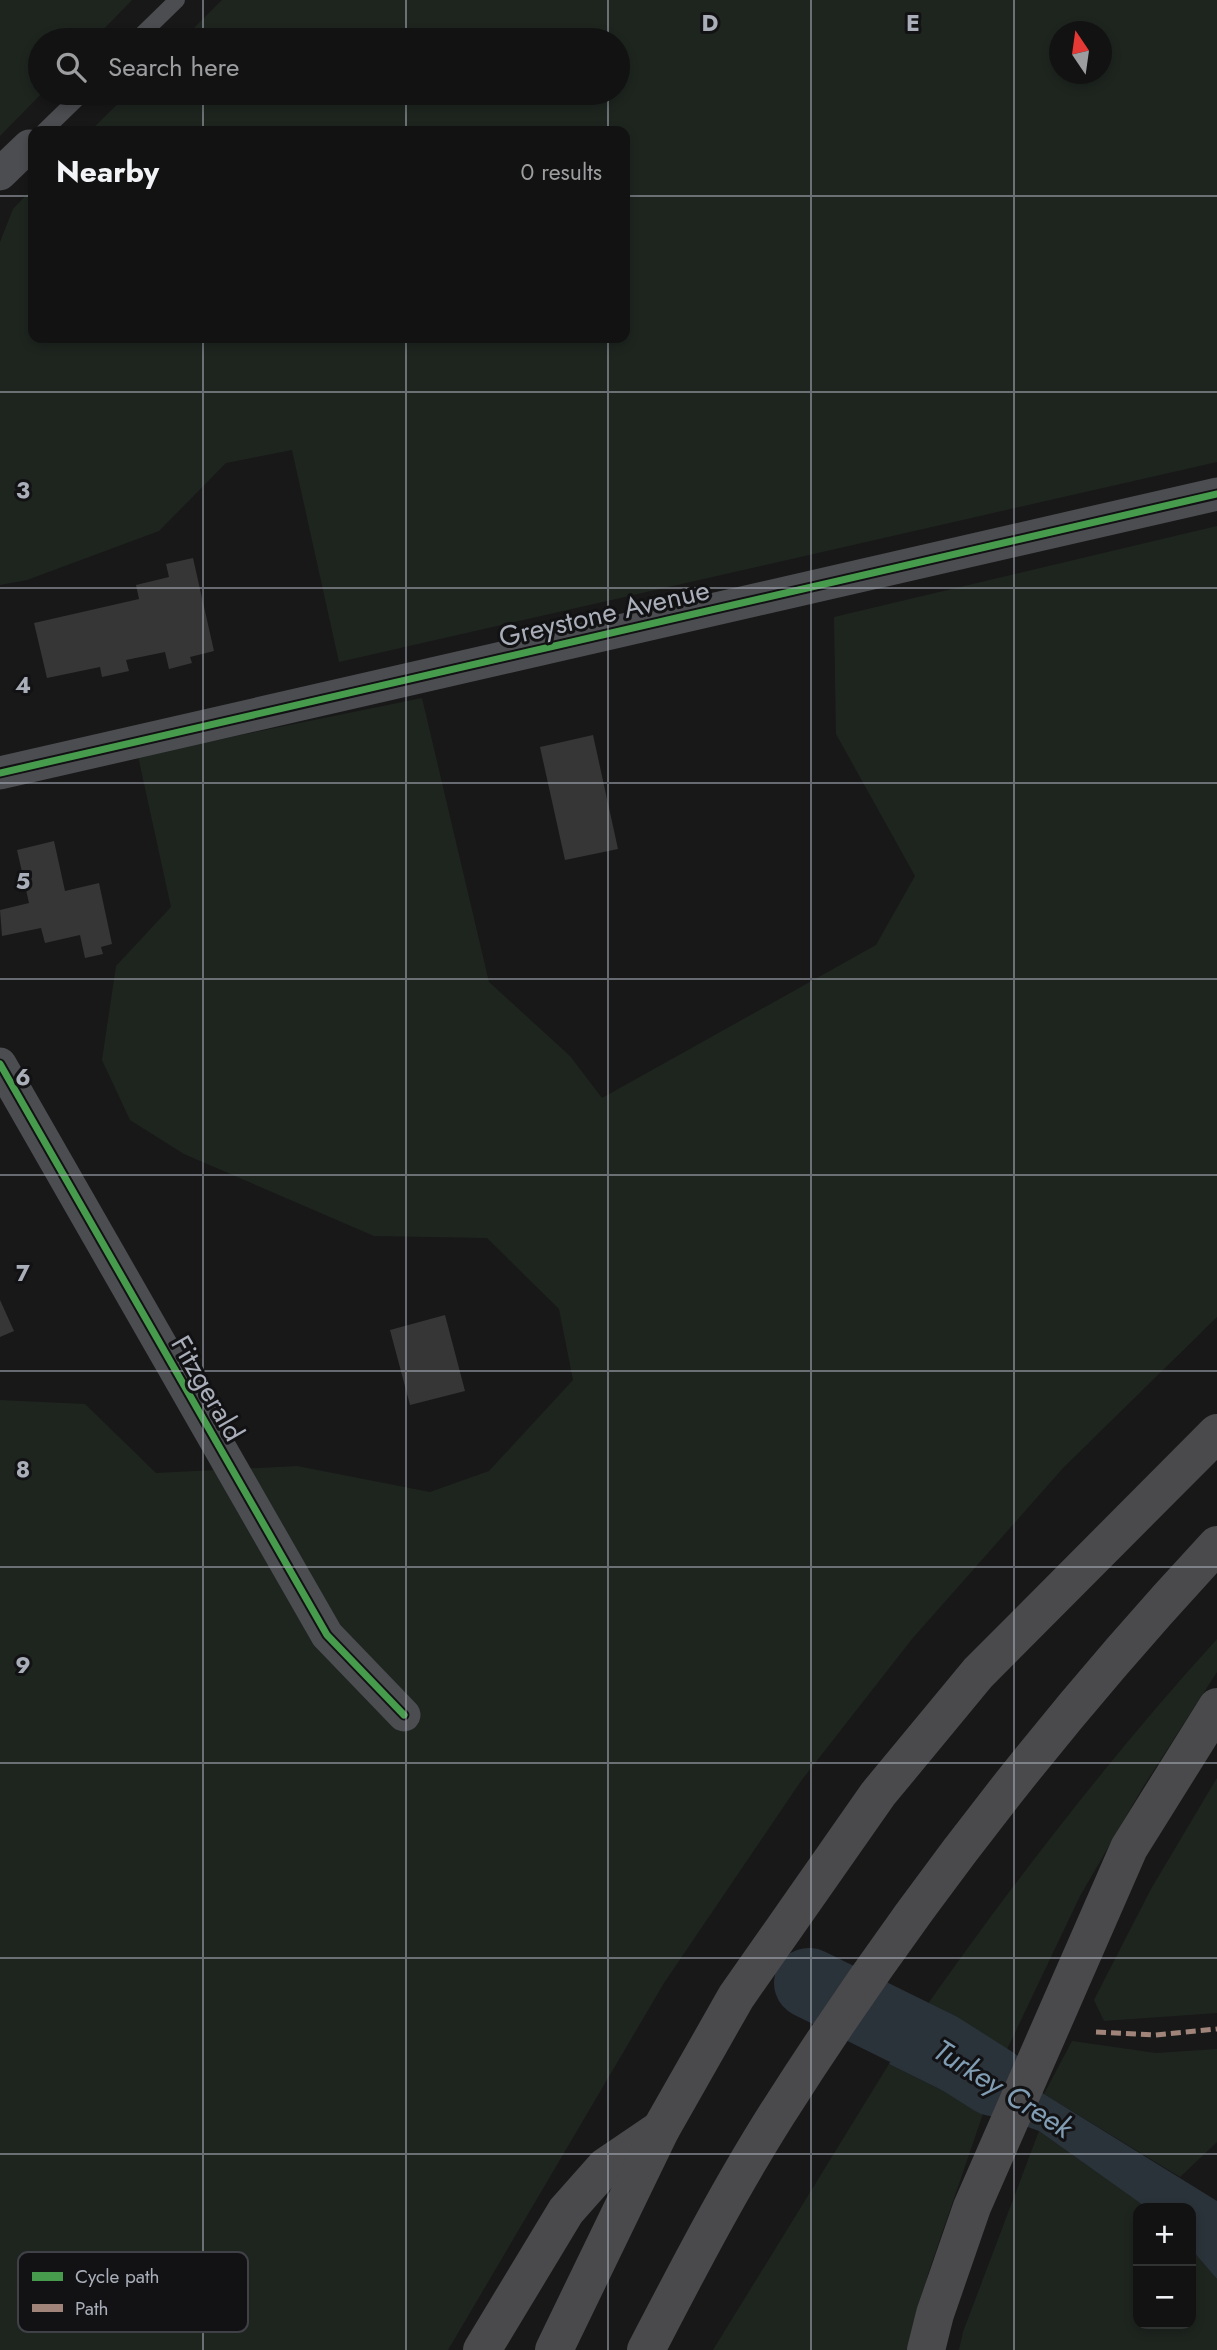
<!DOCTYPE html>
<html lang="en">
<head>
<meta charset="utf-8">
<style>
  :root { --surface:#121212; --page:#1f2020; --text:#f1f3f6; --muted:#9c9e9f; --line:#313232 }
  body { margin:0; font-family:Jost,sans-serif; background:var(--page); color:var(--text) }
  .controls { position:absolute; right:21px; bottom:21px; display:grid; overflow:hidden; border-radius:14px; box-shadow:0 4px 10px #0003 }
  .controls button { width:63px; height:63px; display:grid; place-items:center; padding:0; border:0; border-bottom:2px solid var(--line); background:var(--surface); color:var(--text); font:35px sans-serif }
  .compass { position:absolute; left:1049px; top:21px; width:63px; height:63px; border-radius:50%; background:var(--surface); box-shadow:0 4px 10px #0003; rotate:347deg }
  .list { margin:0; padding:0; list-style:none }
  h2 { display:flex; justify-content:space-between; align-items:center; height:91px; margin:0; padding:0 28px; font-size:30px }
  h2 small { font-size:23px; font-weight:400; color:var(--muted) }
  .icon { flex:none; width:38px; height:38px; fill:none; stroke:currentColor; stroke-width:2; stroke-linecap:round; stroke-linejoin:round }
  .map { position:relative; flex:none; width:1217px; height:2350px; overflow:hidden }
  .search { position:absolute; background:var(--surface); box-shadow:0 4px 10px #0003; left:28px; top:28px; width:602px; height:77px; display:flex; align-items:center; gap:18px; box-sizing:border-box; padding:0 24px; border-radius:38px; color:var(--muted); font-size:26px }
  .panel { position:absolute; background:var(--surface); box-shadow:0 4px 10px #0003; left:28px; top:126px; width:602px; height:217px; border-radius:14px }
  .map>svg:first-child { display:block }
  .green { fill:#1e251f; fill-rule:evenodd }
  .water { fill:#2b333a }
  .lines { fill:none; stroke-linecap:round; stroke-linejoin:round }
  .river { stroke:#2b333a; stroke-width:70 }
  .building { fill:#363637 }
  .service { stroke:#4c4d51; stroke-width:16 }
  .minor { stroke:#4c4d51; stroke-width:33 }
  .motorway { stroke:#4a4a4d; stroke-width:38 }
  .quiet { stroke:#a18479; stroke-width:5; stroke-dasharray:10 5; stroke-linecap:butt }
  .cycleway-casing { stroke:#121214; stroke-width:11 }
  .cycleway { stroke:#469c4c; stroke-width:7 }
  .grid { fill:none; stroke:#a9aeb9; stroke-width:2; stroke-opacity:0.55 }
  .labels { text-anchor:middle; stroke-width:6; stroke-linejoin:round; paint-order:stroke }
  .street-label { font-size:28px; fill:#a9aeb9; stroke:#121214 }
  .water-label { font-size:30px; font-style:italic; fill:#809db4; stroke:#121214 }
  .key { fill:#121214; stroke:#3f4146; stroke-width:2 }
  .key-label { font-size:19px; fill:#a9aeb9 }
  .grid-label { font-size:23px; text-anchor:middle; font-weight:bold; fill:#a9aeb9; stroke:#121214; stroke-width:6; stroke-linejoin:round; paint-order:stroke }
</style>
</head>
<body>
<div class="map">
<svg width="1217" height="2350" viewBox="0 0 1217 2350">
  <rect width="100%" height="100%" fill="#181818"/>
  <g class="green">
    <path d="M 0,0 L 132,0 L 93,40 L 40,40 L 42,93 L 0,136 Z"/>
    <path d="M 222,0 L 1217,0 L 1217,462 L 339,662 L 292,450 L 226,463 L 159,531 L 27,580 L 0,585 L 0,242 L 13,209 L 33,188 L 33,338 L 625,338 L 625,131 L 90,131 L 129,93 L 618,93 L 618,40 L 182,40 ZM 1060,32 L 1102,32 L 1102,74 L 1060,74 Z"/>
    <path d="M 1217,526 L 1217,1317 L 1063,1468 L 912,1639 L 801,1781 L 664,1983 L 448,2350 L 0,2350 L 0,1400 L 85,1404 L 156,1473 L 297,1466 L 430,1492 L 489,1471 L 573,1380 L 559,1309 L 487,1238 L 374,1236 L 184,1154 L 130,1120 L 102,1060 L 116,966 L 171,907 L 138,756 L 422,698 L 489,982 L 570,1056 L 602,1098 L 876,945 L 915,876 L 836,734 L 834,617 Z"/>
    <path d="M 1217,1639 L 1217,1672 L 1143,1787 L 1080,1896 L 1001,2062 L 920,2015 C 1012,1884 1110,1757 1217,1639 Z"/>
    <path d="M 1217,1778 L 1217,2013 L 1104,2021 L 1094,2000 L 1151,1889 Z"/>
    <path d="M 1072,2041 L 1156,2053 L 1217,2049 L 1217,2142 L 1180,2177 L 1044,2094 Z"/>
    <path d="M 889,2064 L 984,2111 L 928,2274 L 909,2350 L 713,2350 Z"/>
    <path d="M 1039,2131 L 1147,2208 L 1138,2208 L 1138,2324 L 1191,2324 L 1191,2249 L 1217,2279 L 1217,2350 L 959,2350 L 963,2332 Z"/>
  </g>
  <path class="water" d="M 920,2015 L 1001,2062 L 1044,2094 L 1217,2201 L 1217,2279 L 1191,2249 L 1191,2208 L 1147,2208 L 1039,2131 L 984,2111 L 889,2064 Z"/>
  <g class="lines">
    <path class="river" d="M 809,1983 L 941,2048 L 993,2081"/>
  </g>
  <g class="building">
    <path d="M 193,558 L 214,651 L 190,657 L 192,663 L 169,669 L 165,652 L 126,660 L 129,671 L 102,677 L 100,667 L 47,678 L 34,623 L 139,599 L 136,585 L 169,577 L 166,564 Z"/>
    <path d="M 593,735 L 618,849 L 565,860 L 540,747 Z"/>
    <path d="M 54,841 L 65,891 L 99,883 L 112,944 L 101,947 L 103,954 L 85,958 L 80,935 L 45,943 L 41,928 L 2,936 L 0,910 L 29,903 L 17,850 Z"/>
    <path d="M 0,1300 L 14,1331 L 0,1337 Z"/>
    <path d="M 445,1315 L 465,1391 L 410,1405 L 390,1330 Z"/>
  </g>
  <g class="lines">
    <g class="service">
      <path d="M 136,40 L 177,0"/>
      <path d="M 44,131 L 83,93"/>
    </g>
    <g class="minor">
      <path d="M 0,174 L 29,146"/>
      <path d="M 0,773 L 1217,494"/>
      <path d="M 0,1064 L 327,1635 L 404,1715"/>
    </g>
    <g class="motorway">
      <path d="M 482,2350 L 566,2211 L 605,2167 L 661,2129"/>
      <path d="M 554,2350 L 661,2129 L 736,1997 L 878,1794 L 978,1673 L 1217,1433"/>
      <path d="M 646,2350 C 687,2271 729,2190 777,2114 C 906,1911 1053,1721 1217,1545"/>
      <path d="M 926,2350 L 935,2314 L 972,2207 L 1129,1848 L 1217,1707"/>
    </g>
    <path class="quiet" d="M 1096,2032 L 1155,2035 L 1217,2029"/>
    <g class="cycleway-casing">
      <g id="cycleway">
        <path d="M 0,773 L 1217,494"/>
        <path d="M 0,1064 L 327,1635 L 404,1715"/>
      </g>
    </g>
    <use href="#cycleway" class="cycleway"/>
  </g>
  <path class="grid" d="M 203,0 L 203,40M 406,0 L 406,40M 608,0 L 608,40M 811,0 L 811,2350M 1014,0 L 1014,2350M 203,93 L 203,131M 406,93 L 406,131M 608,93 L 608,131M 0,196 L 33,196M 625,196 L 1217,196M 203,338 L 203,2350M 406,338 L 406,2350M 608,338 L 608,2350M 0,392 L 1217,392M 0,588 L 1217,588M 0,783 L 1217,783M 0,979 L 1217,979M 0,1175 L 1217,1175M 0,1371 L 1217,1371M 0,1567 L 1217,1567M 0,1763 L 1217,1763M 0,1958 L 1217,1958M 0,2154 L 1217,2154"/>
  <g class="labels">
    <g class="street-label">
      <text transform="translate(604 613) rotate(-13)" y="10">Greystone Avenue</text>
      <text transform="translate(208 1388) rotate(60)" y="10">Fitzgerald</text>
    </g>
    <g class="water-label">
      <text transform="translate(1003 2089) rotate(32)" y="10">Turkey Creek</text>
    </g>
  </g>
  <rect x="18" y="2252" width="230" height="80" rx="10" class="key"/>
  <rect x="32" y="2272" width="31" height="9" fill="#469c4c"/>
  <rect x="32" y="2304" width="31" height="8" fill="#a18479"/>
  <g class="key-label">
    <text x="75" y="2283">Cycle path</text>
    <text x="75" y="2315">Path</text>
  </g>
  <g class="grid-label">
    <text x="710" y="31">D</text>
    <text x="913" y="31">E</text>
    <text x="23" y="498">3</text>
    <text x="23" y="693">4</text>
    <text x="23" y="889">5</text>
    <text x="23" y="1085">6</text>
    <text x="23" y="1281">7</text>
    <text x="23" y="1477">8</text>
    <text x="23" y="1673">9</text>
  </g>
</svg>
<div class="controls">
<button>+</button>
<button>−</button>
</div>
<svg class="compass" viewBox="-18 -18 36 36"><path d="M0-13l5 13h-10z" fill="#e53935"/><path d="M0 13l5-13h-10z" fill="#9c9e9f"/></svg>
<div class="search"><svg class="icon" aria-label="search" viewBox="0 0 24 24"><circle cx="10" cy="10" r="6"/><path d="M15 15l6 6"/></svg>Search here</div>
<section class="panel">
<h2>Nearby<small>0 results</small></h2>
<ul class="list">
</ul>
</section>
</div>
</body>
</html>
